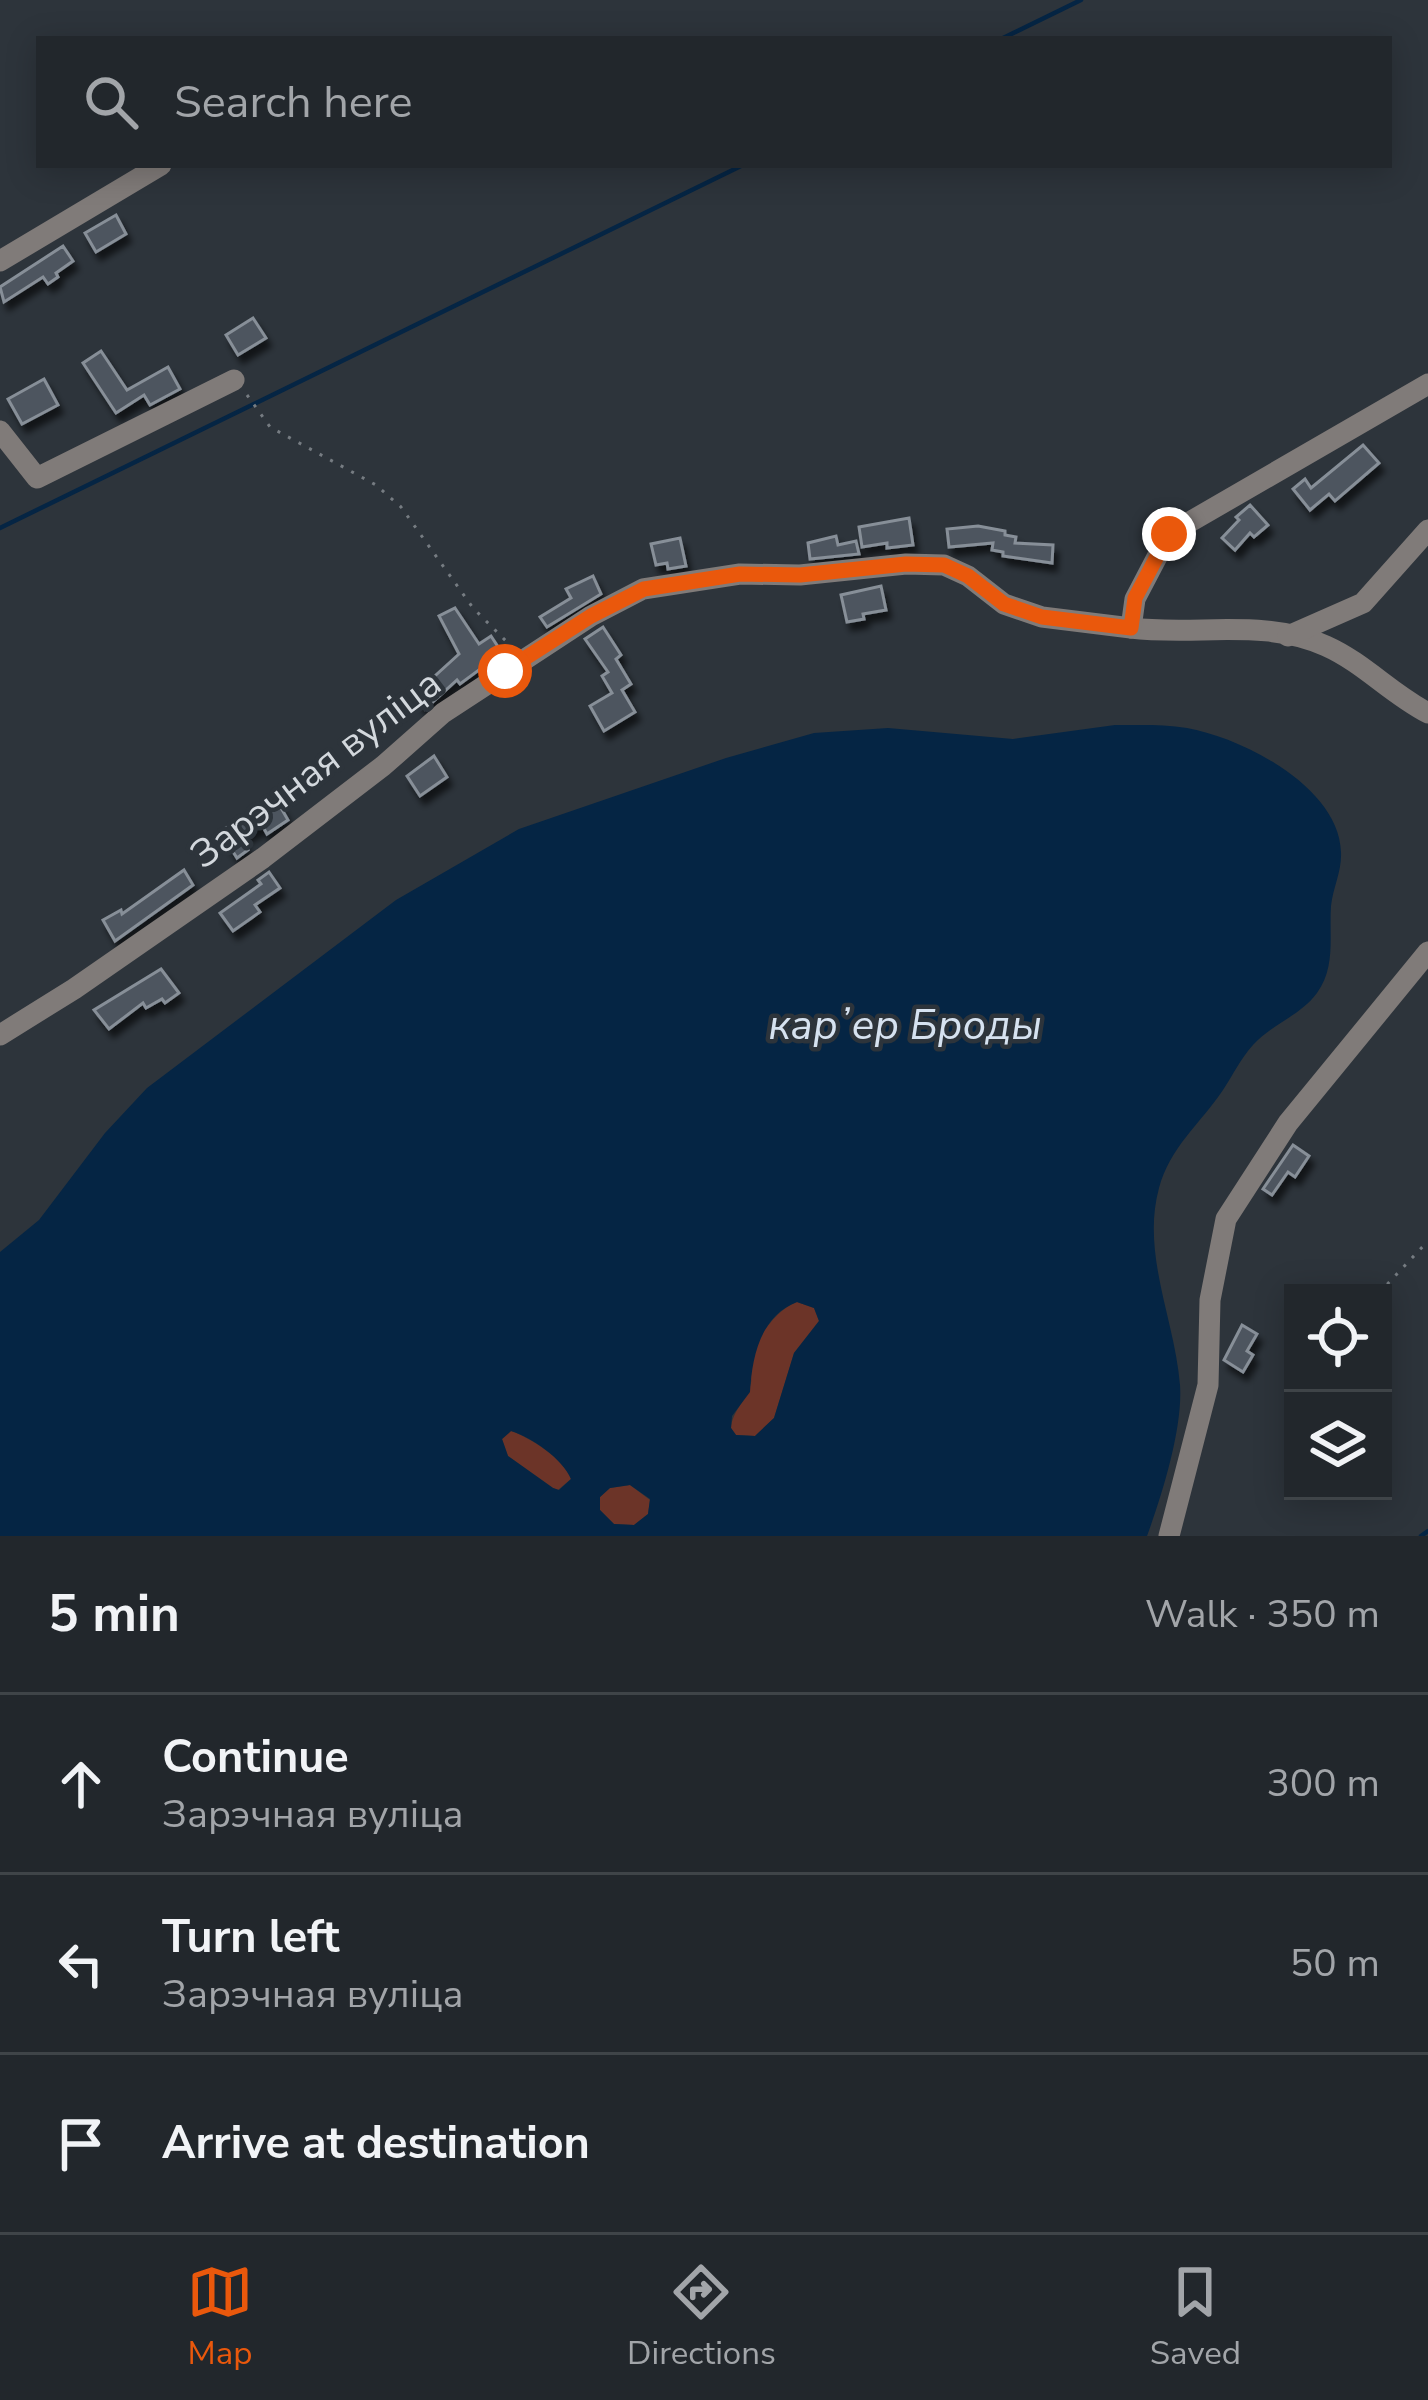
<!DOCTYPE html>
<html lang="en">
<head>
<meta charset="utf-8">
<style>
  :root { --surface:#22272c; --page:#2e3338; --text:#f1f3f6; --muted:#a2a5a9; --line:#3f4448; --accent:#ea580c }
  body { margin:0; font-family:"Nunito Sans",sans-serif; background:var(--page); color:var(--text) }
  .controls { position:absolute; right:36px; bottom:36px; display:grid; overflow:hidden; border-radius:0px; box-shadow:0 6px 30px #0003 }
  .controls button { width:108px; height:108px; display:grid; place-items:center; padding:0; border:0; border-bottom:3px solid var(--line); background:var(--surface); color:var(--text); font:60px sans-serif }
  .stop { position:absolute; width:36px; height:36px; margin:-27px; border:9px solid #ea580c; border-radius:50%; background:#fff }
  .stop.end { background:#ea580c; border-color:#fff; box-shadow:0 3px 12px #0008 }
  .list { margin:0; padding:0; list-style:none }
  h2 { display:flex; justify-content:space-between; align-items:center; height:156px; margin:0; padding:0 48px; font-size:51px }
  h2 small { font-size:39px; font-weight:400; color:var(--muted) }
  .list li { display:grid; grid-template-columns:78px 1fr auto; gap:36px; align-items:center; box-sizing:border-box; height:180px; padding:0 48px; border-top:3px solid var(--line) }
  .list b { display:block; font-size:45px; white-space:nowrap }
  .list p { margin:0; font-size:39px; white-space:nowrap; color:var(--muted) }
  .list em { font-size:39px; font-style:normal; color:var(--muted) }
  .icon { flex:none; width:66px; height:66px; fill:none; stroke:currentColor; stroke-width:2; stroke-linecap:round; stroke-linejoin:round }
  .map { position:relative; flex:none; width:1428px; height:1536px; overflow:hidden }
  .search { position:absolute; background:var(--surface); box-shadow:0 6px 30px #0003; left:36px; right:36px; top:36px; height:132px; display:flex; align-items:center; gap:30px; box-sizing:border-box; padding:0 42px; border-radius:0px; color:var(--muted); font-size:45px }
  .sheet { height:696px; background:var(--surface) }
  nav { display:flex; justify-content:space-around; align-items:center; box-sizing:border-box; height:168px; border-top:3px solid var(--line); background:var(--surface); font-size:33px; color:var(--muted) }
  nav a { display:grid; justify-items:center; gap:6px }
  nav .on { color:var(--accent) }
  .map>svg:first-child { display:block }
  .green { fill:#6c3428 }
  .water { fill:#052544; fill-rule:evenodd }
  .lines { fill:none; stroke-linecap:round; stroke-linejoin:round }
  .stream { stroke:#052544; stroke-width:4.5 }
  .building { fill:#4e555e; stroke:#878f98; stroke-width:3; filter:url(#shadow) }
  .path { stroke:#767c82; stroke-width:3; stroke-dasharray:3 9; stroke-linecap:butt }
  .minor { stroke:#807b79; stroke-width:21 }
  .route { stroke:#ea580c; stroke-width:15 }
  .labels { text-anchor:middle; stroke-width:9; stroke-linejoin:round; paint-order:stroke }
  .street-label { font-size:39px; fill:#d3d8dd; stroke:#2d343b }
  .water-label { font-size:42px; font-style:italic; fill:#d6e2f0; stroke:#2d343b }
</style>
</head>
<body>
<div class="map">
<svg width="1428" height="1536" viewBox="0 0 1428 1536">
  <defs>
    <filter id="shadow"><feDropShadow dx="4.5" dy="8" stdDeviation="3" flood-color="#0009"/></filter>
  </defs>
  <rect width="100%" height="100%" fill="#2d343b"/>
  <g class="green">
    <path d="M 797,1302 L 814,1308 L 819,1321 L 794,1353 L 774,1418 L 755,1436 L 736,1435 L 731,1428 C 732,1411 747,1400 751,1383 C 752,1377 749,1370 750,1363 C 755,1340 775,1310 797,1302 Z"/>
    <path d="M 511,1431 C 531,1438 564,1459 571,1479 L 558,1490 L 553,1488 L 508,1456 L 502,1439 Z"/>
    <path d="M 630,1485 L 650,1500 L 648,1514 L 634,1525 L 614,1524 L 600,1510 L 600,1497 L 610,1488 Z"/>
  </g>
  <path class="water" d="M 1115,725 C 1139,725 1164,724 1187,728 C 1243,738 1339,787 1341,852 C 1342,871 1333,887 1331,906 C 1329,936 1336,967 1317,993 C 1300,1016 1272,1024 1253,1045 C 1241,1058 1233,1075 1223,1090 C 1200,1124 1170,1147 1159,1188 C 1141,1254 1175,1320 1180,1385 C 1183,1428 1162,1495 1147,1536 L 0,1536 L 0,1252 L 39,1220 L 105,1133 L 147,1088 L 396,900 L 519,829 L 726,758 L 814,733 L 888,728 L 1013,739 ZM 797,1302 L 814,1308 L 819,1321 L 794,1353 L 774,1418 L 755,1436 L 736,1435 L 731,1428 L 732,1416 L 750,1392 C 752,1358 760,1316 797,1302 ZM 511,1431 C 531,1437 563,1459 571,1479 L 559,1490 L 553,1488 L 508,1456 L 502,1439 ZM 630,1485 L 650,1499 L 648,1514 L 634,1525 L 614,1524 L 600,1510 L 600,1497 L 610,1488 Z"/>
  <g class="lines">
    <g class="stream">
      <path d="M 1001,39 L 1081,0"/>
      <path d="M 0,528 L 743,165"/>
      <path d="M 1421,1536 L 1428,1531"/>
    </g>
  </g>
  <g class="building">
    <path d="M 116,215 L 126,234 L 96,252 L 85,233 Z"/>
    <path d="M 63,246 L 73,261 L 56,273 L 58,277 L 48,284 L 43,277 L 4,302 L 0,287 Z"/>
    <path d="M 253,318 L 266,338 L 238,355 L 226,335 Z"/>
    <path d="M 101,351 L 127,390 L 168,367 L 180,389 L 150,405 L 144,395 L 116,413 L 83,363 Z"/>
    <path d="M 44,379 L 58,405 L 22,424 L 8,399 Z"/>
    <path d="M 1363,445 L 1379,463 L 1335,501 L 1329,494 L 1310,510 L 1293,489 L 1305,479 L 1311,488 Z"/>
    <path d="M 1250,505 L 1268,525 L 1254,537 L 1250,533 L 1235,550 L 1222,538 L 1239,520 L 1236,517 Z"/>
    <path d="M 909,518 L 913,545 L 887,548 L 887,543 L 862,547 L 859,527 Z"/>
    <path d="M 978,526 L 1005,531 L 1005,535 L 1016,537 L 1015,543 L 1053,545 L 1052,563 L 1003,556 L 1003,552 L 992,550 L 993,543 L 949,547 L 947,529 Z"/>
    <path d="M 836,536 L 838,545 L 856,541 L 859,554 L 810,559 L 808,543 Z"/>
    <path d="M 680,538 L 686,566 L 668,569 L 667,563 L 656,565 L 651,544 Z"/>
    <path d="M 593,576 L 601,594 L 547,627 L 540,617 L 571,598 L 566,589 Z"/>
    <path d="M 881,586 L 886,610 L 863,614 L 864,619 L 847,622 L 841,595 Z"/>
    <path d="M 455,608 L 479,644 L 491,636 L 502,653 L 460,684 L 457,680 L 425,709 L 414,695 L 459,654 L 439,616 Z"/>
    <path d="M 603,627 L 621,655 L 616,659 L 631,684 L 622,690 L 635,712 L 604,731 L 590,706 L 612,693 L 602,676 L 608,672 L 585,639 Z"/>
    <path d="M 434,756 L 447,777 L 420,796 L 407,776 Z"/>
    <path d="M 277,801 L 288,820 L 267,834 L 262,825 L 240,838 L 248,850 L 237,858 L 220,831 Z"/>
    <path d="M 184,870 L 193,885 L 115,941 L 103,920 L 121,910 L 122,914 Z"/>
    <path d="M 269,872 L 280,888 L 255,905 L 260,912 L 233,931 L 220,913 L 261,884 L 258,880 Z"/>
    <path d="M 161,969 L 179,993 L 165,1003 L 162,999 L 146,1008 L 143,1003 L 109,1029 L 94,1010 Z"/>
    <path d="M 1293,1145 L 1309,1156 L 1295,1177 L 1288,1172 L 1272,1195 L 1263,1189 Z"/>
    <path d="M 1242,1325 L 1257,1334 L 1247,1351 L 1253,1355 L 1243,1372 L 1224,1360 Z"/>
  </g>
  <g class="lines">
    <g class="path">
      <path d="M 247,395 L 270,427 L 376,485 L 401,507 L 473,608 L 513,648"/>
      <path d="M 1379,1293 L 1428,1241"/>
    </g>
    <g class="minor">
      <path d="M 0,261 L 161,165"/>
      <path d="M 0,431 L 37,478 L 234,380"/>
      <path d="M 1131,628 C 1195,636 1266,618 1326,646 C 1364,663 1391,694 1428,713"/>
      <path d="M 1288,636 L 1363,603 L 1428,530"/>
      <path d="M 0,1035 L 74,989 L 263,858 L 383,766 L 443,713 L 591,616 L 643,589 L 740,574 L 800,575 L 906,564 L 944,565 L 968,576 L 1004,604 L 1042,617 L 1131,628 L 1135,599 L 1169,534 L 1428,384"/>
      <path d="M 1169,1536 L 1208,1385 L 1210,1300 L 1226,1219 L 1288,1123 L 1428,952"/>
    </g>
  </g>
  <g class="lines">
    <path class="route" d="M 505,671 L 591,616 L 644,589 L 740,574 L 800,575 L 906,564 L 944,565 L 968,576 L 1004,604 L 1042,617 L 1131,628 L 1135,598 L 1169,534"/>
  </g>
  <g class="labels">
    <g class="street-label">
      <text transform="translate(315 768) rotate(-37)" y="14">Зарэчная вуліца</text>
    </g>
    <g class="water-label">
      <text x="905" y="1039">карʼер Броды</text>
    </g>
  </g>
</svg>
<div class="controls">
<button><svg class="icon" aria-label="locate" viewBox="0 0 24 24"><circle cx="12" cy="12" r="6"/><path d="M12 2v4M12 18v4M2 12h4M18 12h4"/></svg></button>
<button><svg class="icon" aria-label="layers" viewBox="0 0 24 24"><path d="M12 4l9 5-9 5-9-5zM3 14l9 5 9-5"/></svg></button>
</div>
<div class="stop" style="left:505px;top:671px"></div>
<div class="stop end" style="left:1169px;top:534px"></div>
<div class="search"><svg class="icon" aria-label="search" viewBox="0 0 24 24"><circle cx="10" cy="10" r="6"/><path d="M15 15l6 6"/></svg>Search here</div>
</div>
<section class="sheet">
<h2>5 min<small>Walk · 350 m</small></h2>
<ul class="list">
<li><svg class="icon" aria-label="ahead" viewBox="0 0 24 24"><path d="M12 20V5M6 11l6-6 6 6"/></svg><div><b>Continue</b><p>Зарэчная вуліца</p></div><em>300 m</em></li>
<li><svg class="icon" aria-label="left" viewBox="0 0 24 24"><path d="M17 20v-9H6M10 6l-5 5 5 5"/></svg><div><b>Turn left</b><p>Зарэчная вуліца</p></div><em>50 m</em></li>
<li><svg class="icon" aria-label="arrive" viewBox="0 0 24 24"><path d="M6 21V4h12l-3 4 3 4H6"/></svg><div><b>Arrive at destination</b></div></li>
</ul>
</section>
<nav>
<a class="on"><svg class="icon" aria-label="map" viewBox="0 0 24 24"><path d="M3 6l6-2 6 2 6-2v14l-6 2-6-2-6 2zM9 4v14M15 6v14"/></svg>Map</a>
<a><svg class="icon" aria-label="directions" viewBox="0 0 24 24"><path d="M12 3l9 9-9 9-9-9zM9 14v-3h6M13 9l2 2-2 2"/></svg>Directions</a>
<a><svg class="icon" aria-label="saved" viewBox="0 0 24 24"><path d="M7 4h10v16l-5-4-5 4z"/></svg>Saved</a>
</nav>
</body>
</html>
